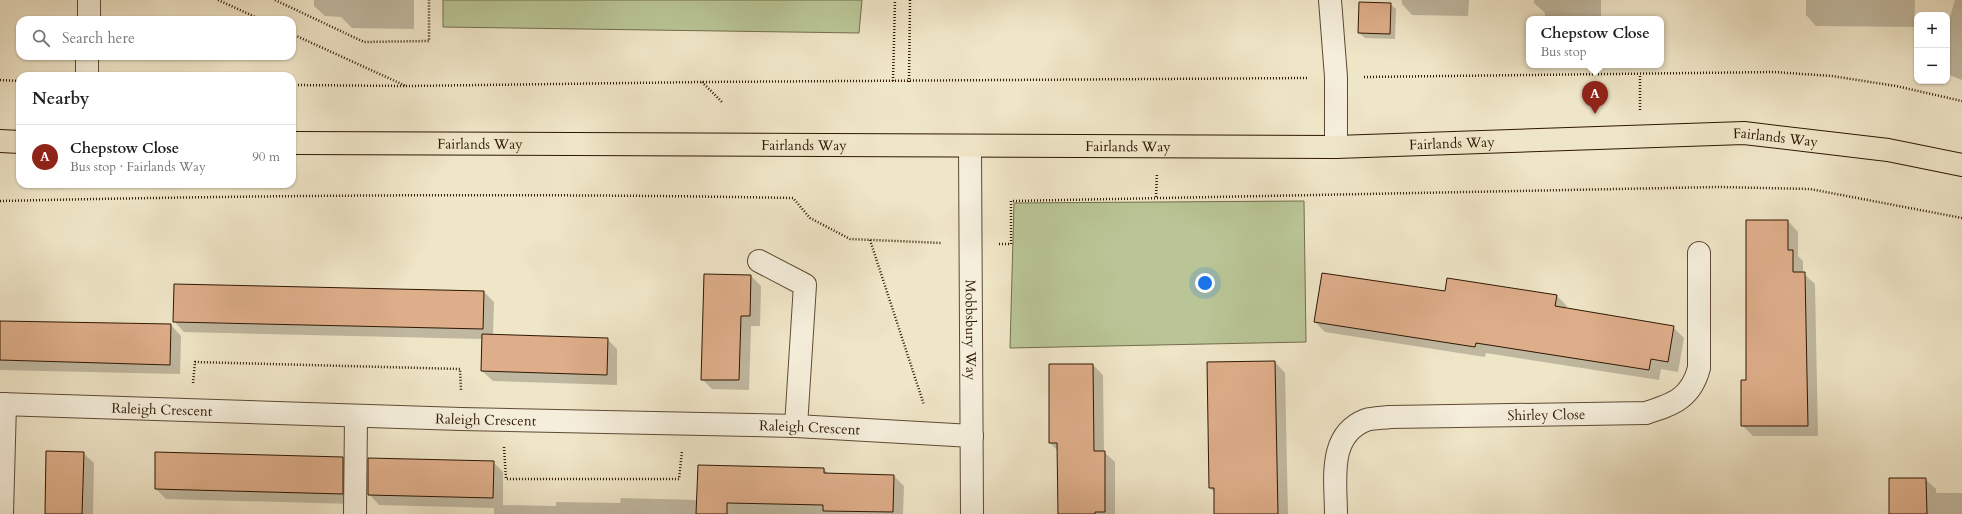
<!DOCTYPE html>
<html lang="en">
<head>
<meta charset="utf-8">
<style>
  :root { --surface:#fff; --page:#f2f2f2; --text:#222; --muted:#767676; --line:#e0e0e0; --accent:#8f2418 }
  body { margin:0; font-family:Cardo,serif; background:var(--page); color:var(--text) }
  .controls { position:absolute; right:12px; top:12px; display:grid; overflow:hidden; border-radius:8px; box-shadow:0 1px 3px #0004 }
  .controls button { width:36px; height:36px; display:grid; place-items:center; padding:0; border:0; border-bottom:1px solid var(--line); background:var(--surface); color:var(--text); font:20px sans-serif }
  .you { position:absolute; left:1205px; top:283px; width:14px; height:14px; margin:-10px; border:3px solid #fff; border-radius:50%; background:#1a73e8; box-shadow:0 0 0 6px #1a73e833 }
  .badge { display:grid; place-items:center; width:26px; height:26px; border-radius:50%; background:var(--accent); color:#fff; font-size:13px; font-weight:700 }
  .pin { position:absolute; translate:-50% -33px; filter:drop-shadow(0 1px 2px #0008) }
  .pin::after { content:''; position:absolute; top:21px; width:14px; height:12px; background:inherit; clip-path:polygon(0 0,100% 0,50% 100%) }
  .popup { position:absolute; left:1526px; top:16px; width:138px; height:52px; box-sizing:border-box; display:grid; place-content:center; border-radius:8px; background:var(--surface); filter:drop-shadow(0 1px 3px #0005); font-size:13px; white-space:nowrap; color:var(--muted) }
  .popup b { font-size:15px; color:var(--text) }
  .popup::after { content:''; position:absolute; left:50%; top:100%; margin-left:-8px; border:8px solid transparent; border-top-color:var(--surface) }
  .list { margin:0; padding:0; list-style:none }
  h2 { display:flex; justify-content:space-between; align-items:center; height:52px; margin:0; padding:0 16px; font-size:17px }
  h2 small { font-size:13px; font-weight:400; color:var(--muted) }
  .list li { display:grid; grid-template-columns:26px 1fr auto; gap:12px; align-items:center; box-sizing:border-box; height:64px; padding:0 16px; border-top:1px solid var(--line) }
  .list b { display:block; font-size:15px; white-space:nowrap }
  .list p { margin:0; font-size:13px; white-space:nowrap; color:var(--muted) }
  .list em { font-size:13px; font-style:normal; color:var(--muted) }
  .icon { flex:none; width:22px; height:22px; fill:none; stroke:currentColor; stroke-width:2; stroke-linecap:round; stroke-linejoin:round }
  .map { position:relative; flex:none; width:1962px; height:514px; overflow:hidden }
  .search { position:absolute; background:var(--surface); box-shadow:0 1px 3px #0004; left:16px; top:16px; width:280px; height:44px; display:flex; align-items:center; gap:10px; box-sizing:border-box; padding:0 14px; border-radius:12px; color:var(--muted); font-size:15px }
  .panel { position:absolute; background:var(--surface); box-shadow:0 1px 3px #0004; left:16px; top:72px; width:280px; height:116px; border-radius:12px }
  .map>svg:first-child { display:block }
  .green { fill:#b9c596; stroke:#746e4c }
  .shadow { fill:#0003 }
  .building { fill:#deae8a; stroke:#2e1703 }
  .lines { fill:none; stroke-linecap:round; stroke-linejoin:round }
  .minor-casing { stroke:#5e4a34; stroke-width:24 }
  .major-casing { stroke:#2e1703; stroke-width:24 }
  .path { stroke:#2e1703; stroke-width:2.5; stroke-dasharray:1 2; stroke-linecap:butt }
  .minor { stroke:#f5eedb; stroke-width:22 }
  .major { stroke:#efe5c7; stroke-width:22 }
  .labels { text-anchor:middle; stroke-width:3; stroke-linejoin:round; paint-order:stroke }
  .street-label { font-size:14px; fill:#2e1703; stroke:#f5eedb }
</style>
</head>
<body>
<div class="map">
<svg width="1962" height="514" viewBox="0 0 1962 514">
  <rect width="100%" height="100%" fill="#efe5c7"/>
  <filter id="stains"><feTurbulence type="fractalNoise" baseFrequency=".005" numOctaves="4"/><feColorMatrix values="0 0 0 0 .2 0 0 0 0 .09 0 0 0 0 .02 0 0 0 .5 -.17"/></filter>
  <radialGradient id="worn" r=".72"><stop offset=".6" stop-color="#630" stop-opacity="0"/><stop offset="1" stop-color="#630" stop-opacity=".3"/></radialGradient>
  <g class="green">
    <path d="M 443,0 L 862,0 L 859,33 L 443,27 Z"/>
    <path d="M 1304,201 L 1306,342 L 1010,348 L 1014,203 Z"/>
  </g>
  <g class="shadow">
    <path d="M 314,0 L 414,0 L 414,29 L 352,28 L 341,17 L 325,16 L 314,6 Z"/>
    <path d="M 1402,0 L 1469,0 L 1468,16 L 1412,15 L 1402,4 Z"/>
    <path d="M 1534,0 L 1601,0 L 1601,19 L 1545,19 L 1545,13 L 1534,3 Z"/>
    <path d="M 1806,0 L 1915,0 L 1914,27 L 1816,26 L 1806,15 Z"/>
    <path d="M 1962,0 L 1962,80 L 1947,74 L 1947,27 L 1955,0 Z"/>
    <path d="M 1390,4 L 1396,9 L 1395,39 L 1365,38 L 1359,33 Z"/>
    <path d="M 1788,221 L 1798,232 L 1798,256 L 1803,261 L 1803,273 L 1815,284 L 1818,436 L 1753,436 L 1742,425 L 1747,381 Z"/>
    <path d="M 751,276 L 761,286 L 760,326 L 751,326 L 749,390 L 712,389 L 702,379 Z"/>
    <path d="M 484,292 L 494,302 L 493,335 L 607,339 L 617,349 L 617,385 L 493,381 L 482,371 L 483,339 L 184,332 L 174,321 Z"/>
    <path d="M 1557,296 L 1567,306 L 1566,309 L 1673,327 L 1684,338 L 1678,372 L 1661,369 L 1659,380 L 1486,353 L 1485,357 L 1325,332 L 1315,322 Z"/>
    <path d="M 0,321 L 171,325 L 181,336 L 180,374 L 0,370 Z"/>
    <path d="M 1275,362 L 1285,373 L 1288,514 L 1215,514 L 1215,493 L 1210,488 Z"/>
    <path d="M 1093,365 L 1103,375 L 1104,452 L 1115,462 L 1115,514 L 1058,514 L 1058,451 L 1050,443 Z"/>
    <path d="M 83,453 L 94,463 L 93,514 L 46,514 Z"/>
    <path d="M 343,458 L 353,468 L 353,504 L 166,499 L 156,489 Z"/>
    <path d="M 493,462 L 503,472 L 503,505 L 556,506 L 556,502 L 620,503 L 621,498 L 698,500 L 824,469 L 829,474 L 894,476 L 904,486 L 903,514 L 494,514 L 494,508 L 379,505 L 369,494 Z"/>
    <path d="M 1925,479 L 1936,489 L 1936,493 L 1962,493 L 1962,514 L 1890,514 Z"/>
  </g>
  <g class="building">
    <path d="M 1359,2 L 1391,3 L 1390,34 L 1358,33 Z"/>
    <path d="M 1746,220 L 1788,220 L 1788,250 L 1793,250 L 1793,272 L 1805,272 L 1808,426 L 1741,426 L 1741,380 L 1746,380 Z"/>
    <path d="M 1322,273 L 1445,291 L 1447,278 L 1557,295 L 1555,306 L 1674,326 L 1668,362 L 1651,359 L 1649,370 L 1476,343 L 1475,347 L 1314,322 Z"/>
    <path d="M 704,274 L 751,275 L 750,316 L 741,316 L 739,380 L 701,380 Z"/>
    <path d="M 174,284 L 484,291 L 483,329 L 173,322 Z"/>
    <path d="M 0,321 L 171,324 L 170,365 L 0,360 Z"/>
    <path d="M 482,334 L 608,338 L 607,375 L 481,371 Z"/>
    <path d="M 1275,361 L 1278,514 L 1214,514 L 1214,488 L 1209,488 L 1207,362 Z"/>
    <path d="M 1049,364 L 1093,364 L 1094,451 L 1105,451 L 1105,512 L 1095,512 L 1095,514 L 1058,514 L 1057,443 L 1049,443 Z"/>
    <path d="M 46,451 L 84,452 L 82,514 L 45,514 Z"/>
    <path d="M 155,452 L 343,457 L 343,494 L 155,489 Z"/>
    <path d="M 368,458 L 494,461 L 493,498 L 368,495 Z"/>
    <path d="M 698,465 L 824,468 L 824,473 L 894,475 L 893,512 L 823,511 L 823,505 L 727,503 L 727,514 L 696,514 Z"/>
    <path d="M 1889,478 L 1926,478 L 1927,514 L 1889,514 Z"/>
  </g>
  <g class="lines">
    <g class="minor-casing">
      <g id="minor">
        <path d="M 1330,0 L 1336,77 L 1336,147"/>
        <path d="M 89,20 L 89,0"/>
        <path d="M 87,76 L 87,56"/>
        <path id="s1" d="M 970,147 L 972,514"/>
        <path d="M 759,261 L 805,285 L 796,426"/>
        <path id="s2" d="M 0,404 L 461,419 L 796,426 L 972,436"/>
        <path d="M 2,514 L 5,404"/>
        <path d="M 355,514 L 356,416"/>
        <path id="s3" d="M 1336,514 C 1336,481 1327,435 1366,420 C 1373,418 1383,418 1390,417 L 1646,413 C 1674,404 1691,398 1699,368 L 1699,253"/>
      </g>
    </g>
    <g class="major-casing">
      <g id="major">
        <path d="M 0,141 L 20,142"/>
        <path id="s4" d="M 292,143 L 1336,147 L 1744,133 L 1888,150 L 1962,165"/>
      </g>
    </g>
    <g class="path">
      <path d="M 218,0 L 262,20"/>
      <path d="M 275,0 L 364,42 L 429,41 L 429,0"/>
      <path d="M 292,34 L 406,86"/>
      <path d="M 1364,77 L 1774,72 L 1832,76 L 1896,86 L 1962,101"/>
      <path d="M 0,80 L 20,81"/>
      <path d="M 893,81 L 895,0"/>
      <path d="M 702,82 L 722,102"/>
      <path d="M 909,82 L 910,0"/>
      <path d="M 292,85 L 408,86 L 702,82 L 1307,78"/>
      <path d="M 1640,110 L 1640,74"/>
      <path d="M 1156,197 L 1157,173"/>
      <path d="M 0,201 C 264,195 529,193 793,198 L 810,218 L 850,239 L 942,243"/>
      <path d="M 870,240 L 924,405"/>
      <path d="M 999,244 L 1011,244 L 1011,201 L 1719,187 L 1810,189 L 1962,218"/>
      <path d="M 193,383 L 195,362 L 460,369 L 461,391"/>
      <path d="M 504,447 L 506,479 L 679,479 L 682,451"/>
    </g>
    <use href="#minor" class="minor"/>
    <use href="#major" class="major"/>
  </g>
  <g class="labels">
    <g class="street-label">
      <text dy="5" stroke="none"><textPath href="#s4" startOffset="1484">Fairlands Way</textPath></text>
      <text dy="5" stroke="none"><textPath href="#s4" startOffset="1160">Fairlands Way</textPath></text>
      <text dy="5" stroke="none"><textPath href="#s4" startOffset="188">Fairlands Way</textPath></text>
      <text dy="5" stroke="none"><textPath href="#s4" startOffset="512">Fairlands Way</textPath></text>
      <text dy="5" stroke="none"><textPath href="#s4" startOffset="836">Fairlands Way</textPath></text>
      <text dy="5" stroke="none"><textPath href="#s1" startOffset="183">Mobbsbury Way</textPath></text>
      <text dy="5" stroke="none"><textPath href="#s2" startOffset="162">Raleigh Crescent</textPath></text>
      <text dy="5" stroke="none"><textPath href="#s3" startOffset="287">Shirley Close</textPath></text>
      <text dy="5" stroke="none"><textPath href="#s2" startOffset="486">Raleigh Crescent</textPath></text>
      <text dy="5" stroke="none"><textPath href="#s2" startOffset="810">Raleigh Crescent</textPath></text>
    </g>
  </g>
  <rect width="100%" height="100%" filter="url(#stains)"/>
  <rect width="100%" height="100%" fill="url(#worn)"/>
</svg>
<div class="controls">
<button>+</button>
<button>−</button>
</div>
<div class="you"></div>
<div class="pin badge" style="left:1595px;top:114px">A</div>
<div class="popup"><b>Chepstow Close</b>Bus stop</div>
<div class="search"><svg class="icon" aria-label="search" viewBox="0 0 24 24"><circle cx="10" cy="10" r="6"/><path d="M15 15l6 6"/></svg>Search here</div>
<section class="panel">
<h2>Nearby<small></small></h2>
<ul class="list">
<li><span class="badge">A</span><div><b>Chepstow Close</b><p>Bus stop · Fairlands Way</p></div><em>90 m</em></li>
</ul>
</section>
</div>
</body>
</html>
